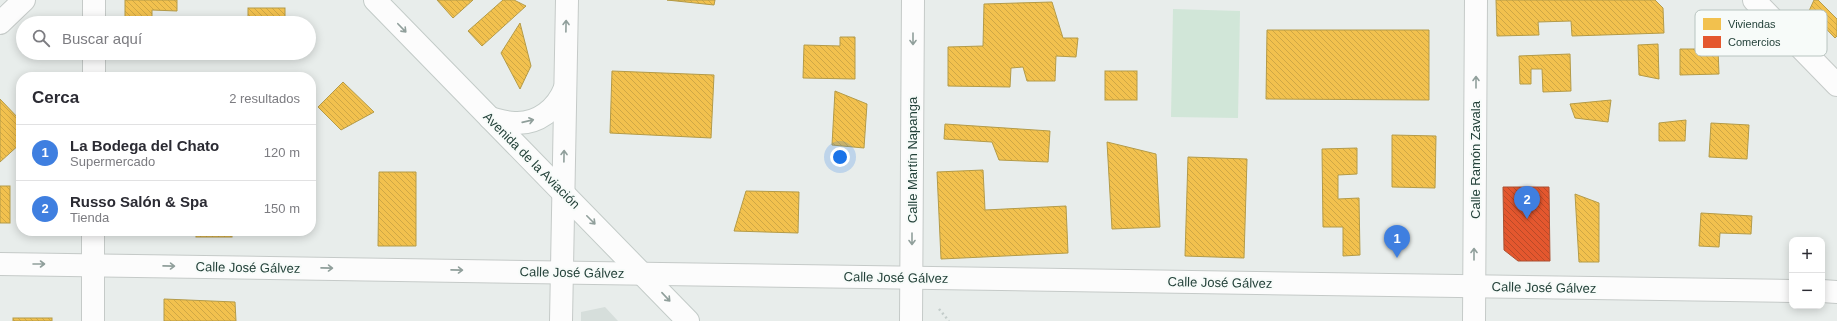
<!DOCTYPE html>
<html lang="es">
<head>
<meta charset="utf-8">
<style>
  :root { --surface:#fff; --page:#f2f2f3; --text:#2b2b33; --muted:#7c7c81; --line:#e1e1e2; --accent:#ea580c }
  body { margin:0; font-family:Helvetica,sans-serif; background:var(--page); color:var(--text) }
  .controls { position:absolute; right:12px; bottom:12px; display:grid; overflow:hidden; border-radius:8px; box-shadow:0 2px 10px #0003 }
  .controls button { width:36px; height:36px; display:grid; place-items:center; padding:0; border:0; border-bottom:1px solid var(--line); background:var(--surface); color:var(--text); font:20px sans-serif }
  .you { position:absolute; left:840px; top:157px; width:14px; height:14px; margin:-10px; border:3px solid #fff; border-radius:50%; background:#1a73e8; box-shadow:0 0 0 6px #1a73e833 }
  .badge { display:grid; place-items:center; width:26px; height:26px; border-radius:50%; background:var(--accent); color:#fff; font-size:13px; font-weight:700 }
  .pin { position:absolute; translate:-50% -33px; filter:drop-shadow(0 1px 2px #0008) }
  .pin::after { content:''; position:absolute; top:21px; width:14px; height:12px; background:inherit; clip-path:polygon(0 0,100% 0,50% 100%) }
  .list { margin:0; padding:0; list-style:none }
  h2 { display:flex; justify-content:space-between; align-items:center; height:52px; margin:0; padding:0 16px; font-size:17px }
  h2 small { font-size:13px; font-weight:400; color:var(--muted) }
  .list li { display:grid; grid-template-columns:26px 1fr auto; gap:12px; align-items:center; box-sizing:border-box; height:56px; padding:0 16px; border-top:1px solid var(--line) }
  .list b { display:block; font-size:15px; white-space:nowrap }
  .list p { margin:0; font-size:13px; white-space:nowrap; color:var(--muted) }
  .list em { font-size:13px; font-style:normal; color:var(--muted) }
  .icon { flex:none; width:22px; height:22px; fill:none; stroke:currentColor; stroke-width:2; stroke-linecap:round; stroke-linejoin:round }
  .map { position:relative; flex:none; width:1837px; height:321px; overflow:hidden }
  .search { position:absolute; background:var(--surface); box-shadow:0 2px 10px #0003; left:16px; top:16px; width:300px; height:44px; display:flex; align-items:center; gap:10px; box-sizing:border-box; padding:0 14px; border-radius:22px; color:var(--muted); font-size:15px }
  .panel { position:absolute; background:var(--surface); box-shadow:0 2px 10px #0003; left:16px; top:72px; width:300px; height:164px; border-radius:16px }
  .map>svg:first-child { display:block }
  .built { fill:#d6dedb }
  .pitch { fill:#d1e6d8 }
  .homes { fill:url(#homes-back-hatch); stroke:#b49b48 }
  .shops { fill:url(#shops-back-hatch); stroke:#aa5132 }
  .lines { fill:none; stroke-linecap:round; stroke-linejoin:round }
  .minor-casing { stroke:#c5cac8; stroke-width:24 }
  .secondary-casing { stroke:#c3cbc8; stroke-width:24 }
  .path { stroke:#c3ccca; stroke-width:2.5; stroke-dasharray:2 3; stroke-linecap:butt }
  .minor { stroke:#fcfcfc; stroke-width:22 }
  .secondary { stroke:#fcfcfc; stroke-width:22 }
  .oneway { stroke:#909f9b }
  .labels { text-anchor:middle; stroke-width:4; stroke-linejoin:round; paint-order:stroke }
  .street-label { font-size:13px; fill:#24423a; stroke:#f7fbf9 }
  .key { fill:#f7fbf9; stroke:#b8c4c0; stroke-width:1 }
  .key-label { font-size:11px; fill:#24423a }
</style>
</head>
<body>
<div class="map">
<svg width="1837" height="321" viewBox="0 0 1837 321">
  <defs>
    <pattern id="homes-back-hatch" width="6" height="6" patternUnits="userSpaceOnUse"><rect width="6" height="6" fill="#f2c14e"/><path d="M-1 5l2 2M0 0l6 6M5-1l2 2" fill="none" stroke="#cfa745"/></pattern>
    <pattern id="shops-back-hatch" width="6" height="6" patternUnits="userSpaceOnUse"><rect width="6" height="6" fill="#e4572e"/><path d="M-1 5l2 2M0 0l6 6M5-1l2 2" fill="none" stroke="#b94a28"/></pattern>
  </defs>
  <rect width="100%" height="100%" fill="#e8edeb"/>
  <path class="built" d="M 605,307 L 618,321 L 581,321 L 581,312 Z"/>
  <path class="pitch" d="M 1173,9 L 1240,11 L 1238,118 L 1171,117 Z"/>
  <g class="homes">
    <path d="M 125,0 L 177,0 L 177,11 L 152,10 L 152,23 L 125,23 Z"/>
    <path d="M 437,0 L 473,0 L 453,18 Z"/>
    <path d="M 503,0 L 514,0 L 526,6 L 482,46 L 468,31 Z"/>
    <path d="M 667,0 L 715,0 L 714,5 Z"/>
    <path d="M 1496,0 L 1655,0 L 1663,8 L 1664,33 L 1572,36 L 1571,21 L 1538,22 L 1539,35 L 1497,36 Z"/>
    <path d="M 1814,0 L 1818,0 L 1837,19 L 1837,36 L 1835,38 L 1809,11 Z"/>
    <path d="M 1052,2 L 1063,38 L 1078,38 L 1076,57 L 1056,56 L 1055,81 L 1027,81 L 1023,67 L 1011,68 L 1010,87 L 948,86 L 948,47 L 983,46 L 984,4 Z"/>
    <rect x="248" y="8" width="37" height="15"/>
    <path d="M 520,23 L 531,66 L 520,89 L 501,53 Z"/>
    <path d="M 1267,30 L 1429,30 L 1429,100 L 1266,99 Z"/>
    <path d="M 840,37 L 855,37 L 855,79 L 803,78 L 804,45 L 840,46 Z"/>
    <path d="M 1658,44 L 1659,79 L 1639,75 L 1638,45 Z"/>
    <path d="M 1680,49 L 1718,49 L 1719,74 L 1680,75 Z"/>
    <path d="M 1570,54 L 1571,91 L 1543,92 L 1542,69 L 1531,69 L 1531,84 L 1520,84 L 1519,56 Z"/>
    <path d="M 612,71 L 714,75 L 711,138 L 610,133 Z"/>
    <rect x="1105" y="71" width="32" height="29"/>
    <path d="M 343,82 L 374,112 L 341,130 L 318,107 Z"/>
    <path d="M 835,91 L 867,104 L 864,148 L 832,145 Z"/>
    <path d="M 0,99 L 21,121 L 21,143 L 0,162 Z"/>
    <path d="M 1611,100 L 1608,122 L 1575,118 L 1570,104 Z"/>
    <path d="M 1686,120 L 1685,141 L 1659,141 L 1659,123 Z"/>
    <path d="M 1711,123 L 1749,125 L 1747,159 L 1709,157 Z"/>
    <path d="M 945,124 L 1050,131 L 1048,162 L 999,160 L 992,142 L 944,139 Z"/>
    <path d="M 1392,135 L 1436,136 L 1435,188 L 1392,187 Z"/>
    <path d="M 1107,142 L 1156,154 L 1160,227 L 1112,229 Z"/>
    <path d="M 1357,148 L 1357,174 L 1338,175 L 1338,199 L 1359,198 L 1360,255 L 1343,256 L 1343,227 L 1323,227 L 1322,149 Z"/>
    <path d="M 1188,157 L 1247,159 L 1244,258 L 1185,256 Z"/>
    <path d="M 983,170 L 985,210 L 1066,206 L 1068,253 L 941,259 L 937,172 Z"/>
    <path d="M 379,172 L 416,172 L 416,246 L 378,246 Z"/>
    <rect x="0" y="186" width="10" height="37"/>
    <path d="M 746,191 L 799,192 L 798,233 L 734,231 Z"/>
    <path d="M 1575,194 L 1599,203 L 1599,262 L 1579,262 Z"/>
    <path d="M 1701,213 L 1752,216 L 1751,234 L 1720,233 L 1719,247 L 1699,246 Z"/>
    <rect x="196" y="231" width="36" height="6"/>
    <path d="M 164,299 L 235,302 L 236,321 L 164,321 Z"/>
    <rect x="13" y="318" width="39" height="3"/>
  </g>
  <path class="shops" d="M 1503,187 L 1549,187 L 1550,261 L 1518,261 L 1504,250 Z"/>
  <g class="lines">
    <g class="minor-casing">
      <g id="minor">
        <path d="M 1754,0 L 1837,85"/>
        <path d="M 0,23 L 24,0"/>
        <path d="M 94,23 L 94,0"/>
        <path d="M 94,77 L 94,53"/>
        <path d="M 0,264 L 1792,291"/>
        <path d="M 1822,291 L 1837,292"/>
        <path d="M 93,321 L 93,231"/>
        <path d="M 561,321 L 567,0"/>
        <path d="M 911,321 L 913,0"/>
        <path d="M 1474,321 L 1476,0"/>
      </g>
    </g>
    <g class="secondary-casing">
      <g id="secondary">
        <path d="M 375,0 L 688,321"/>
        <path d="M 490,118 C 498,120 506,123 515,123 C 538,124 557,109 565,88"/>
      </g>
    </g>
    <path class="path" d="M 939,309 L 949,321"/>
    <use href="#minor" class="minor"/>
    <use href="#secondary" class="secondary"/>
  </g>
  <defs><path id="oneway-shaft" d="M-6 0H5M1.5-3L5.5 0L1.5 3" fill="none" stroke-width="1.6" stroke-linecap="round" stroke-linejoin="round"/></defs>
  <g class="oneway">
    <use href="#oneway-shaft" transform="translate(566 26) rotate(-89)"/>
    <use href="#oneway-shaft" transform="translate(402 28) rotate(46)"/>
    <use href="#oneway-shaft" transform="translate(913 39) rotate(90)"/>
    <use href="#oneway-shaft" transform="translate(1476 82) rotate(-90)"/>
    <use href="#oneway-shaft" transform="translate(528 121) rotate(-13)"/>
    <use href="#oneway-shaft" transform="translate(564 156) rotate(-89)"/>
    <use href="#oneway-shaft" transform="translate(591 220) rotate(45)"/>
    <use href="#oneway-shaft" transform="translate(912 239) rotate(90)"/>
    <use href="#oneway-shaft" transform="translate(1474 254) rotate(-90)"/>
    <use href="#oneway-shaft" transform="translate(39 264)"/>
    <use href="#oneway-shaft" transform="translate(169 266) rotate(1)"/>
    <use href="#oneway-shaft" transform="translate(327 268) rotate(1)"/>
    <use href="#oneway-shaft" transform="translate(457 270) rotate(1)"/>
    <use href="#oneway-shaft" transform="translate(666 297) rotate(47)"/>
  </g>
  <g class="labels">
    <g class="street-label">
      <text transform="translate(532 160) rotate(45)" y="5">Avenida de la Aviación</text>
      <text transform="translate(912 160) rotate(-90)" y="5">Calle Martín Napanga</text>
      <text transform="translate(1475 160) rotate(-90)" y="5">Calle Ramón Zavala</text>
      <text transform="translate(248 267) rotate(1)" y="5">Calle José Gálvez</text>
      <text transform="translate(572 272) rotate(1)" y="5">Calle José Gálvez</text>
      <text transform="translate(896 277) rotate(1)" y="5">Calle José Gálvez</text>
      <text transform="translate(1220 282) rotate(1)" y="5">Calle José Gálvez</text>
      <text transform="translate(1544 287) rotate(1)" y="5">Calle José Gálvez</text>
    </g>
  </g>
  <rect x="1695" y="10" width="132" height="46" rx="6" class="key"/>
  <rect x="1703" y="18" width="18" height="12" fill="#f2c14e"/>
  <rect x="1703" y="36" width="18" height="12" fill="#e4572e"/>
  <g class="key-label">
    <text x="1728" y="28">Viviendas</text>
    <text x="1728" y="46">Comercios</text>
  </g>
</svg>
<div class="controls">
<button>+</button>
<button>−</button>
</div>
<div class="you"></div>
<div class="pin badge" style="left:1397px;top:258px;background:#3f7fe0">1</div>
<div class="pin badge" style="left:1527px;top:219px;background:#3f7fe0">2</div>
<div class="search"><svg class="icon" aria-label="search" viewBox="0 0 24 24"><circle cx="10" cy="10" r="6"/><path d="M15 15l6 6"/></svg>Buscar aquí</div>
<section class="panel">
<h2>Cerca<small>2 resultados</small></h2>
<ul class="list">
<li><span class="badge" style="background:#3f7fe0">1</span><div><b>La Bodega del Chato</b><p>Supermercado</p></div><em>120 m</em></li>
<li><span class="badge" style="background:#3f7fe0">2</span><div><b>Russo Salón &amp; Spa</b><p>Tienda</p></div><em>150 m</em></li>
</ul>
</section>
</div>
</body>
</html>
